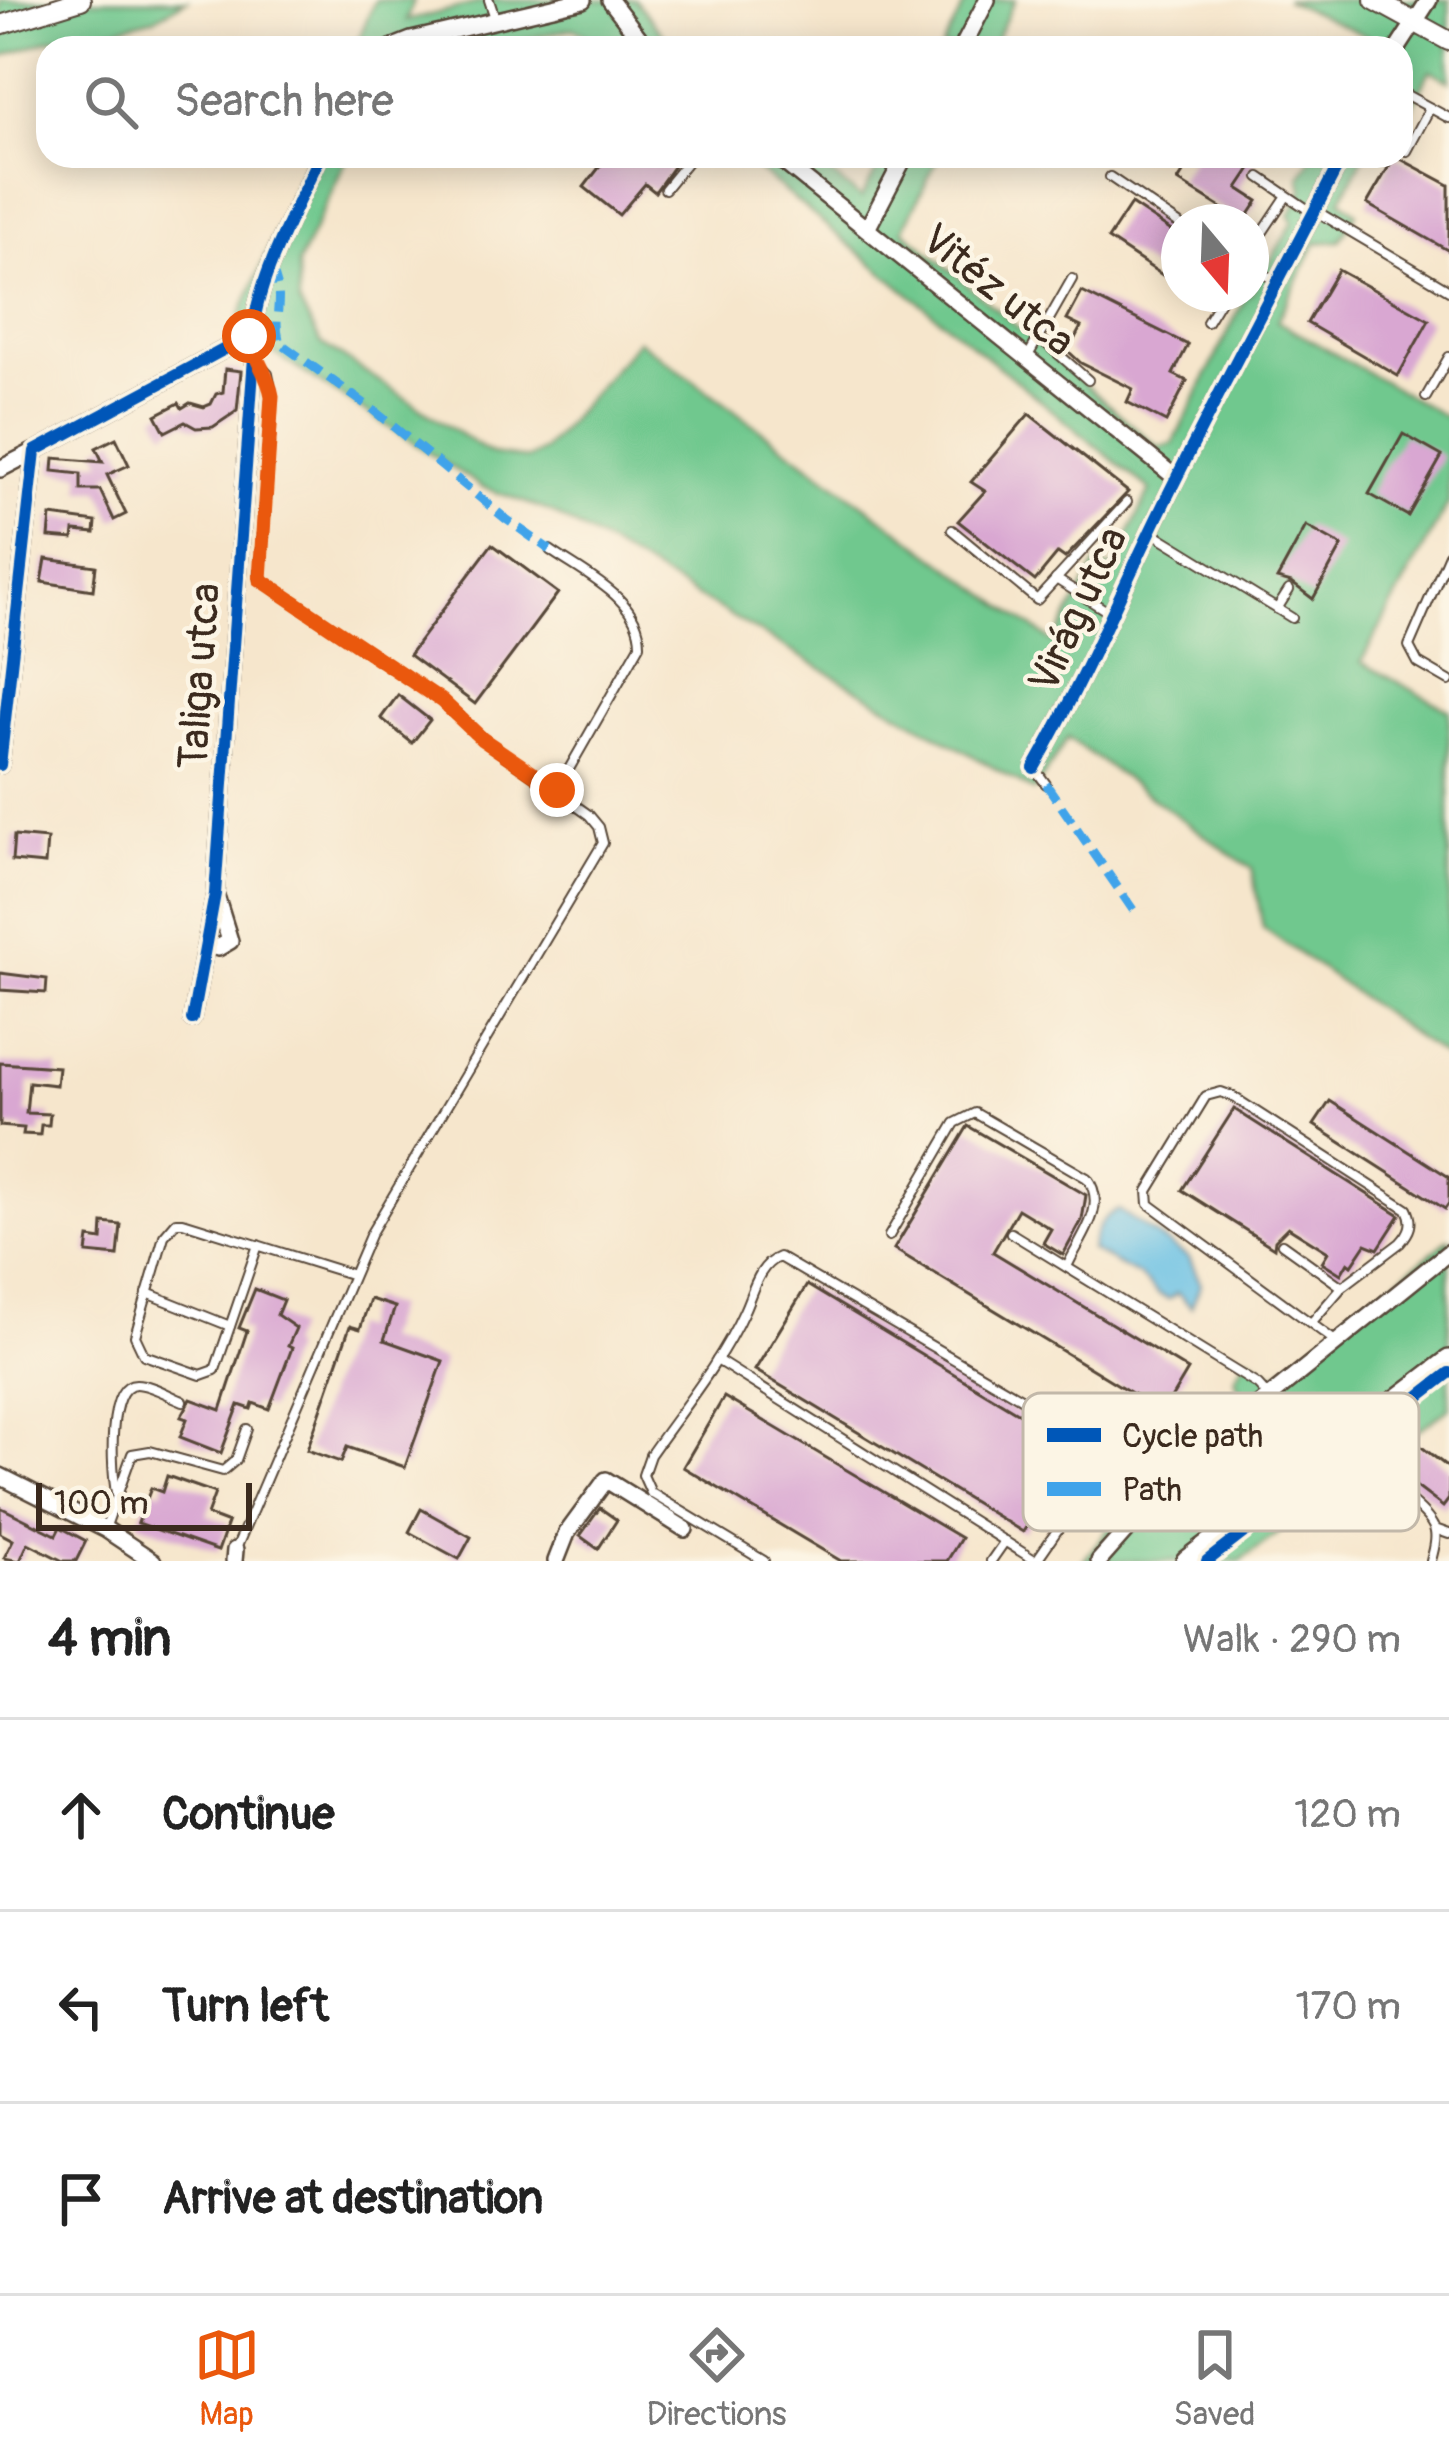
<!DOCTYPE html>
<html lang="en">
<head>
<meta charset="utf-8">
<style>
  :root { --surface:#fff; --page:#f2f2f2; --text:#222; --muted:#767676; --line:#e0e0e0; --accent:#ea580c }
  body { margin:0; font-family:Pangolin,sans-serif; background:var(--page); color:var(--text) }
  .compass { position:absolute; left:1161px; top:204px; width:108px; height:108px; border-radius:50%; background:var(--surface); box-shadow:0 6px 30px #0003; rotate:161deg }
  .scale { position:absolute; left:36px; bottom:30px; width:216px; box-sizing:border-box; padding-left:12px; border:6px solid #3b2a1e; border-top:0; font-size:33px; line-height:42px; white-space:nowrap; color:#3b2a1e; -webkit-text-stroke:9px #fcf5e5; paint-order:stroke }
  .stop { position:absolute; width:36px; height:36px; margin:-27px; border:9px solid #ea580c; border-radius:50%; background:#fff }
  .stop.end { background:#ea580c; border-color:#fff; box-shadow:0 3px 12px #0008 }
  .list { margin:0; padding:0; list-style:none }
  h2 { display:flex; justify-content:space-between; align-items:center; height:156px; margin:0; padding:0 48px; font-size:51px }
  h2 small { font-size:39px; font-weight:400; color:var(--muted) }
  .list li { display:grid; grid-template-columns:78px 1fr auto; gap:36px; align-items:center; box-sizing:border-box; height:192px; padding:0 48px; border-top:3px solid var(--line) }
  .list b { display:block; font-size:45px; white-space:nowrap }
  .list em { font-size:39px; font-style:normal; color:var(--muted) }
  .icon { flex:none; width:66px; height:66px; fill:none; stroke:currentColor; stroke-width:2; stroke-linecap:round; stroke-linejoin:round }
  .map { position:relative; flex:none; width:1449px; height:1561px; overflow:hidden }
  .search { position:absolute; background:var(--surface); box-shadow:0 6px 30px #0003; left:36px; right:36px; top:36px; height:132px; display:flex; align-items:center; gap:30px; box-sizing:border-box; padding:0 42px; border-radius:36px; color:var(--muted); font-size:45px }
  .sheet { height:732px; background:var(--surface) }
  nav { display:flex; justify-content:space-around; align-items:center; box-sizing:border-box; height:168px; border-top:3px solid var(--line); background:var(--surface); font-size:33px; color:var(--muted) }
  nav a { display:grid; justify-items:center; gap:6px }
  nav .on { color:var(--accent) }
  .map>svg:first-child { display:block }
  .green { fill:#70c88e; stroke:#567956; stroke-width:3 }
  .water { fill:#67c0e4; stroke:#517581; stroke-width:3 }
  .building { fill:#d9a7d2 }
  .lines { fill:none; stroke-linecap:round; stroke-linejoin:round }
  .service-casing { stroke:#574638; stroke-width:12 }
  .minor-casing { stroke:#574638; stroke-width:20 }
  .tertiary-casing { stroke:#574638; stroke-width:22 }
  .secondary-casing { stroke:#574638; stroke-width:26 }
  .service { stroke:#fff; stroke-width:8 }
  .minor { stroke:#fff; stroke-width:15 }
  .tertiary { stroke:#fff; stroke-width:18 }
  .secondary { stroke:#fff; stroke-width:21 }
  .quiet { stroke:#3fa3ea; stroke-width:9; stroke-dasharray:18 9; stroke-linecap:butt }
  .cycleway-casing { stroke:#fcf5e5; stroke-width:20 }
  .cycleway { stroke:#0057b8; stroke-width:12 }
  .route { stroke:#ea580c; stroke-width:15 }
  .labels { text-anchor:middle; stroke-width:9; stroke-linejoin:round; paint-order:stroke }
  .street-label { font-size:42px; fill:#3b2a1e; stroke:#fcf5e5 }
  .key { fill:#fcf5e5; stroke:#c2b8a9; stroke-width:3 }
  .key-label { font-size:33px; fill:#3b2a1e }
</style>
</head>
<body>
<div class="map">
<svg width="1449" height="1561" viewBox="0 0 1449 1561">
  <rect width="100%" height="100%" fill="#fcf5e5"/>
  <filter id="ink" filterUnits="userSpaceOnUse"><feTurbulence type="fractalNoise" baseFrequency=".00833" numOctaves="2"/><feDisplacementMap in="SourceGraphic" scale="24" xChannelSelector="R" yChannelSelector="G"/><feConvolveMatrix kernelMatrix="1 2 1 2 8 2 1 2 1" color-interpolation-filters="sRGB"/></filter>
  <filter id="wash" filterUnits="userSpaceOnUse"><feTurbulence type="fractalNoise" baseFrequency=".004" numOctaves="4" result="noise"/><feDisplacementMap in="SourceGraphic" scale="48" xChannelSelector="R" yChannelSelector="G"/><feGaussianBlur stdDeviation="2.7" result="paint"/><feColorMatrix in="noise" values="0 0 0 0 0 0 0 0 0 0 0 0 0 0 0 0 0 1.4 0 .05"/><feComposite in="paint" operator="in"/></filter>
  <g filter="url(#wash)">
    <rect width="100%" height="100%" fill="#f6e6cc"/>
    <g class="green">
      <path d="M 0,0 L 186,0 L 155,18 L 104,32 L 75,31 L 0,57 Z"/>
      <path d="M 375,0 L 414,0 L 406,21 L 489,0 L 635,0 L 674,48 L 611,48 L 574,28 L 487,48 L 355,48 Z"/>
      <path d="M 967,0 L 1015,0 L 992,48 L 942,48 Z"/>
      <path d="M 1285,0 L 1449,0 L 1449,81 L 1430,70 L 1408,116 L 1401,112 L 1401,48 L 1371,48 L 1375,40 Z"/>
      <path d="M 309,156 L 348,156 L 298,264 L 299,303 L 321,343 L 491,454 L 528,459 L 544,450 L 638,340 L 1054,643 L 1097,563 L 1112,570 L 1150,490 L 741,156 L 808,156 L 861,198 L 885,156 L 939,156 L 903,230 L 1159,448 L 1173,444 L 1247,294 L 1251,294 L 1293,222 L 1290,215 L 1303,189 L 1300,177 L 1312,156 L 1364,156 L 1341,200 L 1357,213 L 1340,241 L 1316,243 L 1277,321 L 1449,419 L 1449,502 L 1361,662 L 1449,710 L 1449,1060 L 1263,928 L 1252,869 L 1068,738 L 1034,791 L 549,511 L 482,487 L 235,328 Z"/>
      <path d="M 1449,1239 L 1449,1408 L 1240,1561 L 1083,1561 L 1179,1441 L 1242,1401 L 1235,1377 L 1248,1356 L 1275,1376 Z"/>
    </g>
    <path class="water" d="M 1119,1210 L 1189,1258 L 1201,1284 L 1191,1307 L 1177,1293 L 1169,1299 L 1159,1295 L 1139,1276 L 1091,1250 C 1094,1233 1102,1215 1119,1210 Z"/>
    <g id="blocks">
      <g class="building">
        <path d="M 608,156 L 681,156 L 655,192 L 645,184 L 619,215 L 584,187 Z"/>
        <path d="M 1194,156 L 1249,156 L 1256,161 L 1238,188 L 1258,201 L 1244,222 L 1178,181 Z"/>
        <path d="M 1395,156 L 1449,185 L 1449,251 L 1367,204 Z"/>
        <path d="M 1131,204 L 1179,236 L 1179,286 L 1108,239 Z"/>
        <path d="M 1338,270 L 1429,320 L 1398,376 L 1307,323 Z"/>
        <path d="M 1082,292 L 1188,345 L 1173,374 L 1187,381 L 1166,422 L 1127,402 L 1133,389 L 1081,363 L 1068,351 L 1081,327 L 1067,320 Z"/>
        <path d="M 225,369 L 241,371 L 237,411 L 213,427 L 196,428 L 185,422 L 165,432 L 156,415 L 179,403 L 182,408 L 190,403 L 204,407 L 211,404 L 216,394 L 223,392 Z"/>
        <path d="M 1029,414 L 1128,492 L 1065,558 L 1058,553 L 1035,581 L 958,521 L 985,491 L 971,482 Z"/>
        <path d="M 1403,434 L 1442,456 L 1408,516 L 1369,494 Z"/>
        <path d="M 116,438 L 129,465 L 107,475 L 126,514 L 114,520 L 100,490 L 81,490 L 81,474 L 53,471 L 54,458 L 103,462 L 96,448 Z"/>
        <path d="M 51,516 L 96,522 L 95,533 L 74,531 L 73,539 L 49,537 Z"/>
        <path d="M 1306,526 L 1342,546 L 1313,599 L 1292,583 L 1277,579 Z"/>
        <path d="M 492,544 L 558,593 L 475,704 L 409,655 Z"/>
        <path d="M 46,559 L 96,566 L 93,590 L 42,582 Z"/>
        <path d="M 398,695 L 430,720 L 412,743 L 381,718 Z"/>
        <path d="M 14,836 L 47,839 L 45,864 L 12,861 Z"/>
        <path d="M 0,973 L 47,979 L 46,993 L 0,990 Z"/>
        <path d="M 0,1063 L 58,1067 L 56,1085 L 29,1082 L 26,1113 L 50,1114 L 49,1125 L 41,1125 L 40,1135 L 23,1134 L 24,1128 L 0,1126 Z"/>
        <path d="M 1330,1101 L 1449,1177 L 1449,1203 L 1445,1209 L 1314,1125 Z"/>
        <path d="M 1234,1109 L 1400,1215 L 1378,1249 L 1366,1244 L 1352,1265 L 1348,1262 L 1341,1274 L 1322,1262 L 1328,1252 L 1288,1227 L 1275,1240 L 1274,1248 L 1182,1190 Z"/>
        <path d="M 968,1126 L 1086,1195 L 1082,1220 L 1063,1255 L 1043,1243 L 1051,1229 L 1018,1209 L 993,1252 L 1188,1370 L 1163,1412 L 894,1249 Z"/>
        <path d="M 103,1223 L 121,1225 L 118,1256 L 87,1253 L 89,1238 L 102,1240 Z"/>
        <path d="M 807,1285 L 1075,1447 L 1023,1532 L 755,1370 Z"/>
        <path d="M 255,1289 L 283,1300 L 277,1315 L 296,1328 L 288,1346 L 292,1348 L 269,1409 L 253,1403 L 251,1409 L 239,1405 L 221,1453 L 180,1437 L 187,1419 L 181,1417 L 191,1399 L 221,1410 L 247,1331 L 239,1328 Z"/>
        <path d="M 370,1299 L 395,1307 L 384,1340 L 443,1361 L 405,1467 L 347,1447 L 341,1462 L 307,1450 L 350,1326 L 360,1329 Z"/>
        <path d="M 724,1397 L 961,1538 L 947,1561 L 841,1561 L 683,1467 Z"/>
        <path d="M 1419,1445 L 1449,1468 L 1449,1499 L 1443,1507 L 1397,1472 Z"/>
        <path d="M 167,1476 L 215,1493 L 207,1515 L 228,1523 L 218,1551 L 138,1523 L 151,1488 L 162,1492 Z"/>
        <path d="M 0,1507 L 56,1535 L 60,1527 L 86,1541 L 76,1561 L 63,1561 L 28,1543 L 20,1561 L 4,1558 L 13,1540 L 0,1533 Z"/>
        <path d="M 600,1508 L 617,1520 L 598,1549 L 580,1536 Z"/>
        <path d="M 421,1509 L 471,1537 L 459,1559 L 409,1532 Z"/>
      </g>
    </g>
  </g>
  <g filter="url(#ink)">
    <use href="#blocks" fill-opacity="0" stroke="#574638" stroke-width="3"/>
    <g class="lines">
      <g class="service-casing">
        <g id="service">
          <path d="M 489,0 L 495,18"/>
          <path d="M 1401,92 L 1449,118"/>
          <path d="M 1407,151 L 1430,108"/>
          <path d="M 1110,177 L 1179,224"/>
          <path d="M 1260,177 L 1313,213"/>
          <path d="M 665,189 L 692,156"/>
          <path d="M 1316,211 L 1449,290"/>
          <path d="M 1254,245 L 1286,197"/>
          <path d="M 1251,269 L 1277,280"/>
          <path d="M 1207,322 L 1224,294"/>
          <path d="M 1039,337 L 1088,380"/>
          <path d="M 1028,356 L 1072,279"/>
          <path d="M 1426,397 L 1449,357"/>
          <path d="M 952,530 L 1037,600 L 1127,502"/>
          <path d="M 1150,531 L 1292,618"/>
          <path d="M 550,550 C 584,574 641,599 640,645 L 557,790"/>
          <path d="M 1449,554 L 1409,646 L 1418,663 L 1449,681"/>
          <path d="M 1056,579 L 1110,613"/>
          <path d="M 1277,609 L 1289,590"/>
          <path d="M 1035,769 L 1046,784"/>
          <path d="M 1011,1233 L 1258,1385 L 1268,1396"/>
          <path d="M 889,1236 L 955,1123 L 975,1113 L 1087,1178 C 1109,1207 1079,1239 1067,1267"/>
          <path d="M 1282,1244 L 1342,1287"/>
          <path d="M 258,1245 L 215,1370 L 201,1375 L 144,1355 L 135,1336 L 164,1236 L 176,1222 L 183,1222 L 350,1274"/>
          <path d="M 147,1293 L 230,1326"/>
          <path d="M 1311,1323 L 1342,1287 L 1400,1243 C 1410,1232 1414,1223 1407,1209 L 1232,1096 L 1221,1092 L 1206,1096 L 1148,1191 L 1149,1204 L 1335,1341"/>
          <path d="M 717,1360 L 1036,1561"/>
          <path d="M 1344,1448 C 1362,1470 1432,1508 1435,1532 C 1437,1542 1433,1552 1431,1561"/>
          <path d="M 116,1492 C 112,1472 106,1384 136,1384 C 150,1384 170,1396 183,1401"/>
          <path d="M 105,1529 L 132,1454 L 150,1451 L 223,1471 L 236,1460 L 247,1429"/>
          <path d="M 1435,1529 L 1449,1534"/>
          <path d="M 236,1549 L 371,1233 L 603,843 L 599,827 L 589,815 L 482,739 L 442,701 L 260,579 L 272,396 L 268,374 L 257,364"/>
          <path d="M 764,1561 L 651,1493 L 643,1475 L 650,1455 C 682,1409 721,1362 744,1311 C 753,1292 758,1265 779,1257 L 1096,1442 L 1104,1450 L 1099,1470 L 1036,1561"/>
          <path d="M 991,1561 L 1005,1541"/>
        </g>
      </g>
      <g class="minor-casing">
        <g id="minor">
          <path d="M 610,0 L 647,48"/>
          <path d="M 391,48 L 411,40 L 583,0"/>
          <path d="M 962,48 L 987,0"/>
          <path d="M 1398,48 L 1429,0"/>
          <path d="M 776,156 L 1176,478"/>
          <path d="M 867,229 L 905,156"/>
          <path d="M 0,469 L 35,451"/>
          <path d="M 0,765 L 35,451 L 249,336"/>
          <path d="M 1034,768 C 1087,675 1127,576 1175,481 C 1229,372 1287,265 1343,156"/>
          <path d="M 207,938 L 211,946 L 218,948 L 230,941 L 217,899"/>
          <path d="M 192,1019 L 215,894 L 254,357 C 243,302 297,208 320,156"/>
          <path d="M 1269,1397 L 1321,1456"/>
          <path d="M 0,1476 L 105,1529 L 153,1561"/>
          <path d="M 234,1561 L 235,1550"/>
          <path d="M 556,1561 L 567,1533 L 606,1480 L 685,1529"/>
          <path d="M 1099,1561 L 1162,1490 L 1206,1448 L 1449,1252"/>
        </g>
      </g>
      <g class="tertiary-casing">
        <g id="tertiary">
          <path d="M 1374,0 L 1449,41"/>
          <path d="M 0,25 L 81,0"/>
        </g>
      </g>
      <g class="secondary-casing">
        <path id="secondary" d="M 1187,1561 L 1449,1361"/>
      </g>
      <use href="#service" class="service"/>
      <use href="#minor" class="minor"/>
      <use href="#tertiary" class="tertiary"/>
      <use href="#secondary" class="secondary"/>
      <g class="quiet">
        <path d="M 271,269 C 287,299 271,315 280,343 L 372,409 L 506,519 L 550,550"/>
        <path d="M 1046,784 L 1138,917"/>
      </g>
      <g class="cycleway-casing">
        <g id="cycleway">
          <path d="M 0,765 L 35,451 L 249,336"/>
          <path d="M 1034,768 C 1087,675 1127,576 1175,481 C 1229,372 1287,265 1343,156"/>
          <path d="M 192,1019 L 215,894 L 254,357 C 243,302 297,208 320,156"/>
          <path d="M 1207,1561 L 1449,1373"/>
        </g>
      </g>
      <use href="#cycleway" class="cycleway"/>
    </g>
  </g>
  <g class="lines" filter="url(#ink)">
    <path class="route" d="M 249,336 C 254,360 268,373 272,396 L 260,579 L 442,701 L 482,739 L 557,790"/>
  </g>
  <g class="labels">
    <g class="street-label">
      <text transform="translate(999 289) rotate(39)" y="15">Vitéz utca</text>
      <text transform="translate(1077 609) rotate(-65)" y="15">Virág utca</text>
      <text transform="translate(198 676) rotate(-86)" y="15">Taliga utca</text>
    </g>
  </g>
  <rect x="1023" y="1393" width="396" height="138" rx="18" class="key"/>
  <rect x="1047" y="1428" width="54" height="14" fill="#0057b8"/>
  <rect x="1047" y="1482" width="54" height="14" fill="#3fa3ea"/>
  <g class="key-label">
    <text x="1122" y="1447">Cycle path</text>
    <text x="1122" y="1501">Path</text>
  </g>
</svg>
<svg class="compass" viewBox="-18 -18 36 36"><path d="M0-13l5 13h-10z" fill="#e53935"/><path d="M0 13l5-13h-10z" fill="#767676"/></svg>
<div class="scale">100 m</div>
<div class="stop" style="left:249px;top:336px"></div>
<div class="stop end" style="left:557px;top:790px"></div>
<div class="search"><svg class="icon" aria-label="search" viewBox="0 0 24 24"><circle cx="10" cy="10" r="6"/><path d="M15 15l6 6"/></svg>Search here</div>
</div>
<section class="sheet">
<h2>4 min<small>Walk · 290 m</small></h2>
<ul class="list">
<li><svg class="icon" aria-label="ahead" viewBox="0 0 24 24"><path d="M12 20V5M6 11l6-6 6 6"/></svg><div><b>Continue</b></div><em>120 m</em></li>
<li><svg class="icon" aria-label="left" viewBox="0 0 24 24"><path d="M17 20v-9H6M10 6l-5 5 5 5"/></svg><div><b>Turn left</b></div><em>170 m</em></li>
<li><svg class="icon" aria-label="arrive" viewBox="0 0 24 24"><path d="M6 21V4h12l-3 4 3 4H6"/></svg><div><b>Arrive at destination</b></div></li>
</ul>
</section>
<nav>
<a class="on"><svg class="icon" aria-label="map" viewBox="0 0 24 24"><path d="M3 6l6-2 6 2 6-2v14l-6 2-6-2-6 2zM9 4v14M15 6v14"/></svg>Map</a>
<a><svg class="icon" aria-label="directions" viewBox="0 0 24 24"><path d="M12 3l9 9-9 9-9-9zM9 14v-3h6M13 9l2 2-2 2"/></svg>Directions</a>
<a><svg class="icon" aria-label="saved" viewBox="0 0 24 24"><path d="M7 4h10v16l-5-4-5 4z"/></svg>Saved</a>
</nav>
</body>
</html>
